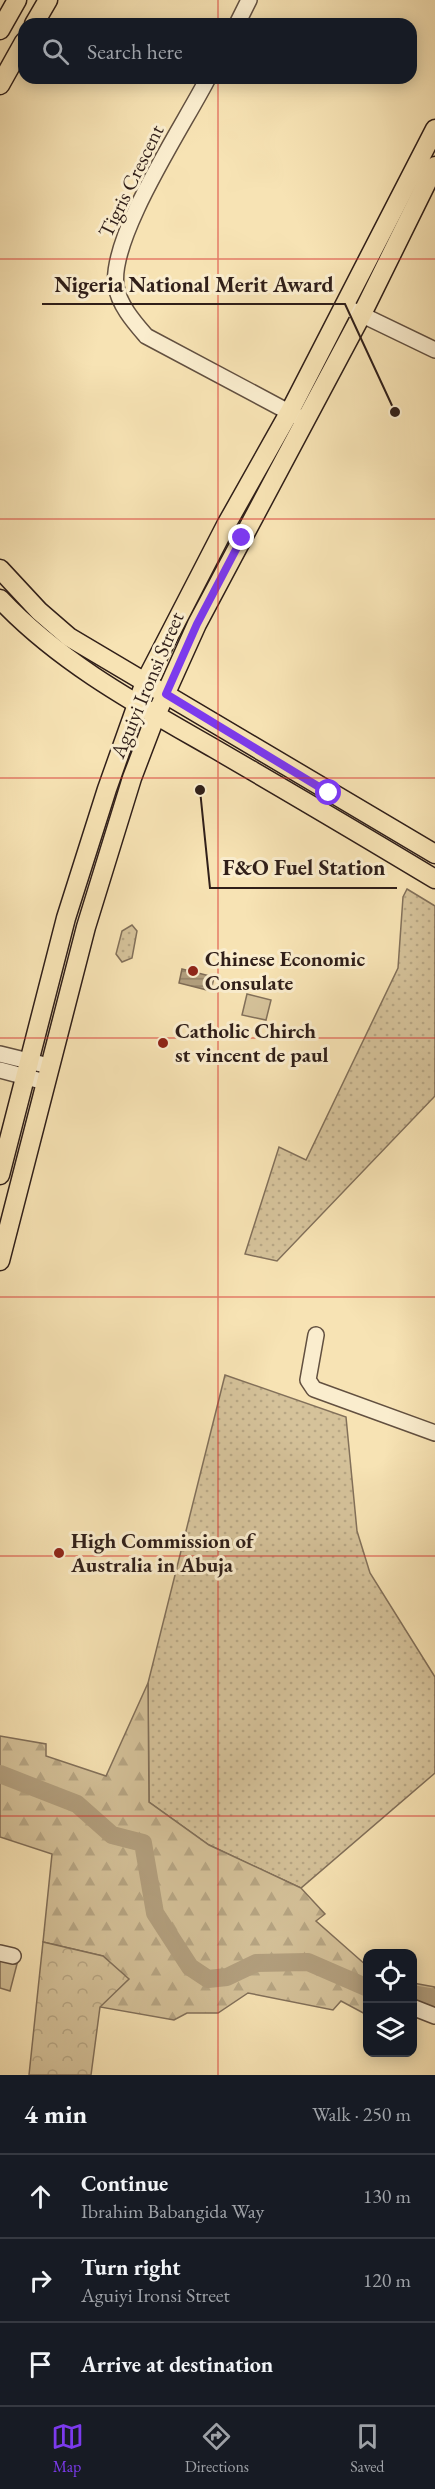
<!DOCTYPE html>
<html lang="en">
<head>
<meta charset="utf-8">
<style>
  :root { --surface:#171b24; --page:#242831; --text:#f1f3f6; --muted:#9ea1a6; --line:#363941; --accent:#7c3aed }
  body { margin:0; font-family:"EB Garamond",serif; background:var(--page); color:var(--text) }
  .controls { position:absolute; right:18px; bottom:18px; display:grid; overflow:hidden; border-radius:12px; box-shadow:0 3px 15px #0003 }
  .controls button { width:54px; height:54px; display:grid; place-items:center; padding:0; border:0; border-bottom:2px solid var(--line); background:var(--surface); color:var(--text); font:30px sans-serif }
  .stop { position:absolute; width:18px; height:18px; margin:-14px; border:4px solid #7c3aed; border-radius:50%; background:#fff }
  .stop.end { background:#7c3aed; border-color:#fff; box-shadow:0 2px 6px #0008 }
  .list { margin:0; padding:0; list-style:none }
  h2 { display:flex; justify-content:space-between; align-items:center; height:78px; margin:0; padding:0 24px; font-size:26px }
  h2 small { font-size:20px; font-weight:400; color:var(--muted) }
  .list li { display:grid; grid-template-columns:39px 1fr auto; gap:18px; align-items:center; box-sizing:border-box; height:84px; padding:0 24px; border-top:2px solid var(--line) }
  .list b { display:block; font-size:22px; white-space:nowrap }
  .list p { margin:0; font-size:20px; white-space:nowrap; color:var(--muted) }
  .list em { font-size:20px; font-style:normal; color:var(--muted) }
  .icon { flex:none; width:33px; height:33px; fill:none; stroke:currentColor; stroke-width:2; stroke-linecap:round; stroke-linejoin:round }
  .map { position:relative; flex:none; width:435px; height:2075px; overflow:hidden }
  .search { position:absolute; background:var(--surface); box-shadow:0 3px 15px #0003; left:18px; right:18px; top:18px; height:66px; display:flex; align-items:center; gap:15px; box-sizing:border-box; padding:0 21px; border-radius:18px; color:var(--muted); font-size:22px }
  .sheet { height:330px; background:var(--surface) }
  nav { display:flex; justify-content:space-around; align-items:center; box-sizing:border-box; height:84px; border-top:2px solid var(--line); background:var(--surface); font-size:16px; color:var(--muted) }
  nav a { display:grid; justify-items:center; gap:3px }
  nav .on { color:var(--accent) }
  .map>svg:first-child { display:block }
  .grass { fill:url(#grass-dots); stroke:#82705a; stroke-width:1.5 }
  .forest { fill:url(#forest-firs); stroke:#82705a; stroke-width:1.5 }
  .park { fill:url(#park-crowns); stroke:#82705a; stroke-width:1.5 }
  .pitch { fill:#d5c29a; stroke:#82705a; stroke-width:1.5 }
  .water { fill:url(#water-rules); stroke:#7f6c56; stroke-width:1.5 }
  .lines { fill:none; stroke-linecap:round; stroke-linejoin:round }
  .river { stroke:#b3a07f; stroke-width:18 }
  .minor-casing { stroke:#625040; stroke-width:18 }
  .major-casing { stroke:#301f19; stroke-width:21 }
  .minor { stroke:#faedce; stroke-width:15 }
  .major { stroke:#f7e3b4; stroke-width:18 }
  .route { stroke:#7c3aed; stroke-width:8 }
  .grid { fill:none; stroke:#d62828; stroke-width:1.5; stroke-opacity:0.55 }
  .poi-dot { fill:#8f2418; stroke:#faedce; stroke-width:2 }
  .labels { text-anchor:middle; stroke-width:6; stroke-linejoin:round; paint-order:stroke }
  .street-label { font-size:21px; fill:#301f19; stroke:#faedce }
  .poi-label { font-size:21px; font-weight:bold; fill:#301f19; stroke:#faedce; text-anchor:start }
  .leader { fill:none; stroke:#301f19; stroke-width:2 }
  .callout-dot { fill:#301f19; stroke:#faedce; stroke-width:2 }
  .callout-label { font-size:22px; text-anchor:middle; font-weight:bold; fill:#301f19; stroke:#faedce; stroke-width:6; stroke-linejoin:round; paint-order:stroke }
</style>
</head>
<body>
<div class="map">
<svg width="435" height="2075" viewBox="0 0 435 2075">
  <defs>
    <pattern id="grass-dots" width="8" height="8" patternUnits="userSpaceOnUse" patternTransform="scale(1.5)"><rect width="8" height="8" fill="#d5c29a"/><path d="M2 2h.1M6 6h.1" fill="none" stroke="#b7a684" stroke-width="1.8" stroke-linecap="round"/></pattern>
    <pattern id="forest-firs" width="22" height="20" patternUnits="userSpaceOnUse" patternTransform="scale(1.5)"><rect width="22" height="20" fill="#d5c29a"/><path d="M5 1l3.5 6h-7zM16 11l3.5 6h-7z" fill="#b7a684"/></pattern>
    <pattern id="park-crowns" width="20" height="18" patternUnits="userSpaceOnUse" patternTransform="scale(1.5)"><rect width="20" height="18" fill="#d5c29a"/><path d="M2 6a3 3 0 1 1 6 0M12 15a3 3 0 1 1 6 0" fill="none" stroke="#b7a684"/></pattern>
    <pattern id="water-rules" width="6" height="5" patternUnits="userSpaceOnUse" patternTransform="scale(1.5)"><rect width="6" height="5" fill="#b3a07f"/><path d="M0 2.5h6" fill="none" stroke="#928267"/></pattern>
  </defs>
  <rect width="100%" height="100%" fill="#f7e3b4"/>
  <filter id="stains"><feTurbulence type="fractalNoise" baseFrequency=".00333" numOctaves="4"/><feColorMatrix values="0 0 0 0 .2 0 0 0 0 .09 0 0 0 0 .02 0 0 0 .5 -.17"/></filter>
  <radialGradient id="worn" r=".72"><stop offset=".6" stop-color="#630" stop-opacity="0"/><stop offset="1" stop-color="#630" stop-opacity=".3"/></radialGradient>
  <g class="grass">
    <path d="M 407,889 L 435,906 L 435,1096 L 277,1261 L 245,1254 L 279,1147 L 306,1160 L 398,968 L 403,897 Z"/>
    <path d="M 132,925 L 137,931 L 132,958 L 122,962 L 116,954 L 122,931 Z"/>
    <path d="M 225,1375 L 346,1417 L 357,1531 L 370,1573 L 435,1677 L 435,1773 L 301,1888 L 209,1845 L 149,1802 L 148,1683 Z"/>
  </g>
  <g class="forest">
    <path d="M 148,1683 L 149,1802 L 209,1845 L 301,1888 L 325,1914 L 316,1921 L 367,1966 L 367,2015 L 341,2001 L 333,2010 L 248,1993 L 218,2013 L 187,2013 L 174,2020 L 100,2007 L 103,1956 L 43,1942 L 52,1854 L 0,1837 L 0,1736 L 46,1744 L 46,1756 L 106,1776 Z"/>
    <path d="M 413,1983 L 435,1987 L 435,2000 L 413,1996 Z"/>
  </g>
  <path class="park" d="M 43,1942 L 103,1956 L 129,1979 L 100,2007 L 91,2075 L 29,2075 Z"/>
  <g class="pitch">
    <path d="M 247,994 L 271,1000 L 266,1020 L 242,1015 Z"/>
    <path d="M 0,1959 L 17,1964 L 10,1991 L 0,1988 Z"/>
  </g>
  <path class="water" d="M 182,969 L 214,977 L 211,991 L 179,983 Z"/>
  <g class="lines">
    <g class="river">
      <path d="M 0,1774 L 77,1804 L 112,1835 L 143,1843 L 155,1913 L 190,1967 L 208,1979 L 227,1977 L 256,1963 L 308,1962 L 368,1988"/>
      <path d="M 412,1994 L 435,1998"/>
    </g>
    <g class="minor-casing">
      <g id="minor">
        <path d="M 237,24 L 249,0"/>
        <path d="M 208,78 C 184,125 109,237 116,286 C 119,305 134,322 146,336 L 298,417"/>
        <path d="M 352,310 L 435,350"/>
        <path d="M 0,1054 L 49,1066"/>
        <path d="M 0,1070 L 45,1082"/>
        <path d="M 316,1335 L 308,1380 L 314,1389 L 435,1433"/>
        <path d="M 0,1953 L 13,1956"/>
        <path d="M 412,2007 L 435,2016"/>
      </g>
    </g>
    <g class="major-casing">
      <g id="major">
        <path d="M 34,24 L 48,0"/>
        <path d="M 0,30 L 17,0"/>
        <path d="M 0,85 L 24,42"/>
        <path d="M 0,569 L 39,611 L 69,637 L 435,854"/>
        <path d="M 0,599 C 60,663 140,706 215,749 C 289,792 362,835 435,879"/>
        <path d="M 0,1175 L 66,918 L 107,789 L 145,682 L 226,525 L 289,413 L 435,129"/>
        <path d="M 0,1261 L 86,927 L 132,778 L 156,715 L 197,624 L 361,316 L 435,166"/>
      </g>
    </g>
    <use href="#minor" class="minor"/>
    <use href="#major" class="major"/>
  </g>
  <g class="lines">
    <path class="route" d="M 242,538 L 197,624 L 166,694 L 329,793"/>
  </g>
  <path class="grid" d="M 218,0 L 218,24M 218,78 L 218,2075M 0,259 L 435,259M 0,519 L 435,519M 0,778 L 435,778M 0,1038 L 435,1038M 0,1297 L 435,1297M 0,1556 L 435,1556M 0,1816 L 435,1816"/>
  <g class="poi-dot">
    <circle cx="193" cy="971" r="6"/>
    <circle cx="163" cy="1043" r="6"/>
    <circle cx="59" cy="1553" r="6"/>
  </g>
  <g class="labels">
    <g class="street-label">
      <text transform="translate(131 181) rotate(-64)" y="7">Tigris Crescent</text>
      <text transform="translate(147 685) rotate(-67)" y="7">Aguiyi Ironsi Street</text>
    </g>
    <g class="poi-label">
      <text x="205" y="966">Chinese Economic<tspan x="205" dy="24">Consulate</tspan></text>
      <text x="175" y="1038">Catholic Chirch<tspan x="175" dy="24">st vincent de paul</tspan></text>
      <text x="71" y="1548">High Commission of<tspan x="71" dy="24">Australia in Abuja</tspan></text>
    </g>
  </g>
  <path class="leader" d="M395 412L345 304H42M200 790L210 888H397"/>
  <g class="callout-dot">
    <circle cx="395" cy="412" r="6"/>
    <circle cx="200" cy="790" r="6"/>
  </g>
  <g class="callout-label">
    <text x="194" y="292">Nigeria National Merit Award</text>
    <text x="304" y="875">F&amp;O Fuel Station</text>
  </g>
  <rect width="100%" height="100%" filter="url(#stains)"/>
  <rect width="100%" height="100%" fill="url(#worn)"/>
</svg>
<div class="controls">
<button><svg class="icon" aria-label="locate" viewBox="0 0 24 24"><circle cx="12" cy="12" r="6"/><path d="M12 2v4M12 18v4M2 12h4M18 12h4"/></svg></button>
<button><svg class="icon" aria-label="layers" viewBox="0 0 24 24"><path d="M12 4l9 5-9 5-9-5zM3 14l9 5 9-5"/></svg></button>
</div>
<div class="stop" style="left:329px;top:793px"></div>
<div class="stop end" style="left:242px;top:538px"></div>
<div class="search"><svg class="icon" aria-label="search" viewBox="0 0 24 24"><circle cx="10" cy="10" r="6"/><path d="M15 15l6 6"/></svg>Search here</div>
</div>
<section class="sheet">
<h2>4 min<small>Walk · 250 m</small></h2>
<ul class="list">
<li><svg class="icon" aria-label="ahead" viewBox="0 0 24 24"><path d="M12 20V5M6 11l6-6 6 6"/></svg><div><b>Continue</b><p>Ibrahim Babangida Way</p></div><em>130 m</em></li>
<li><svg class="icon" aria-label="right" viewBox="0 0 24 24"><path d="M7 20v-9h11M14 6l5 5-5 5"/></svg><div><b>Turn right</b><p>Aguiyi Ironsi Street</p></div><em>120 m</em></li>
<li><svg class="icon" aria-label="arrive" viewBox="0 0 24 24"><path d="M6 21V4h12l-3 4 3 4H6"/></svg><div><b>Arrive at destination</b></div></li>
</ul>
</section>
<nav>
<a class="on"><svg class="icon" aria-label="map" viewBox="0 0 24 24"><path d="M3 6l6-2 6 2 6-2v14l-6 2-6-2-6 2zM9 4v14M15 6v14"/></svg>Map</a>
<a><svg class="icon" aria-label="directions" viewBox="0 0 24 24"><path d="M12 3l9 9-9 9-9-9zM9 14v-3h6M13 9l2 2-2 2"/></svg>Directions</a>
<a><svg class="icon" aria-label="saved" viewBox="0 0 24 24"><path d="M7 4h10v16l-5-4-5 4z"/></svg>Saved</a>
</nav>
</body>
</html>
